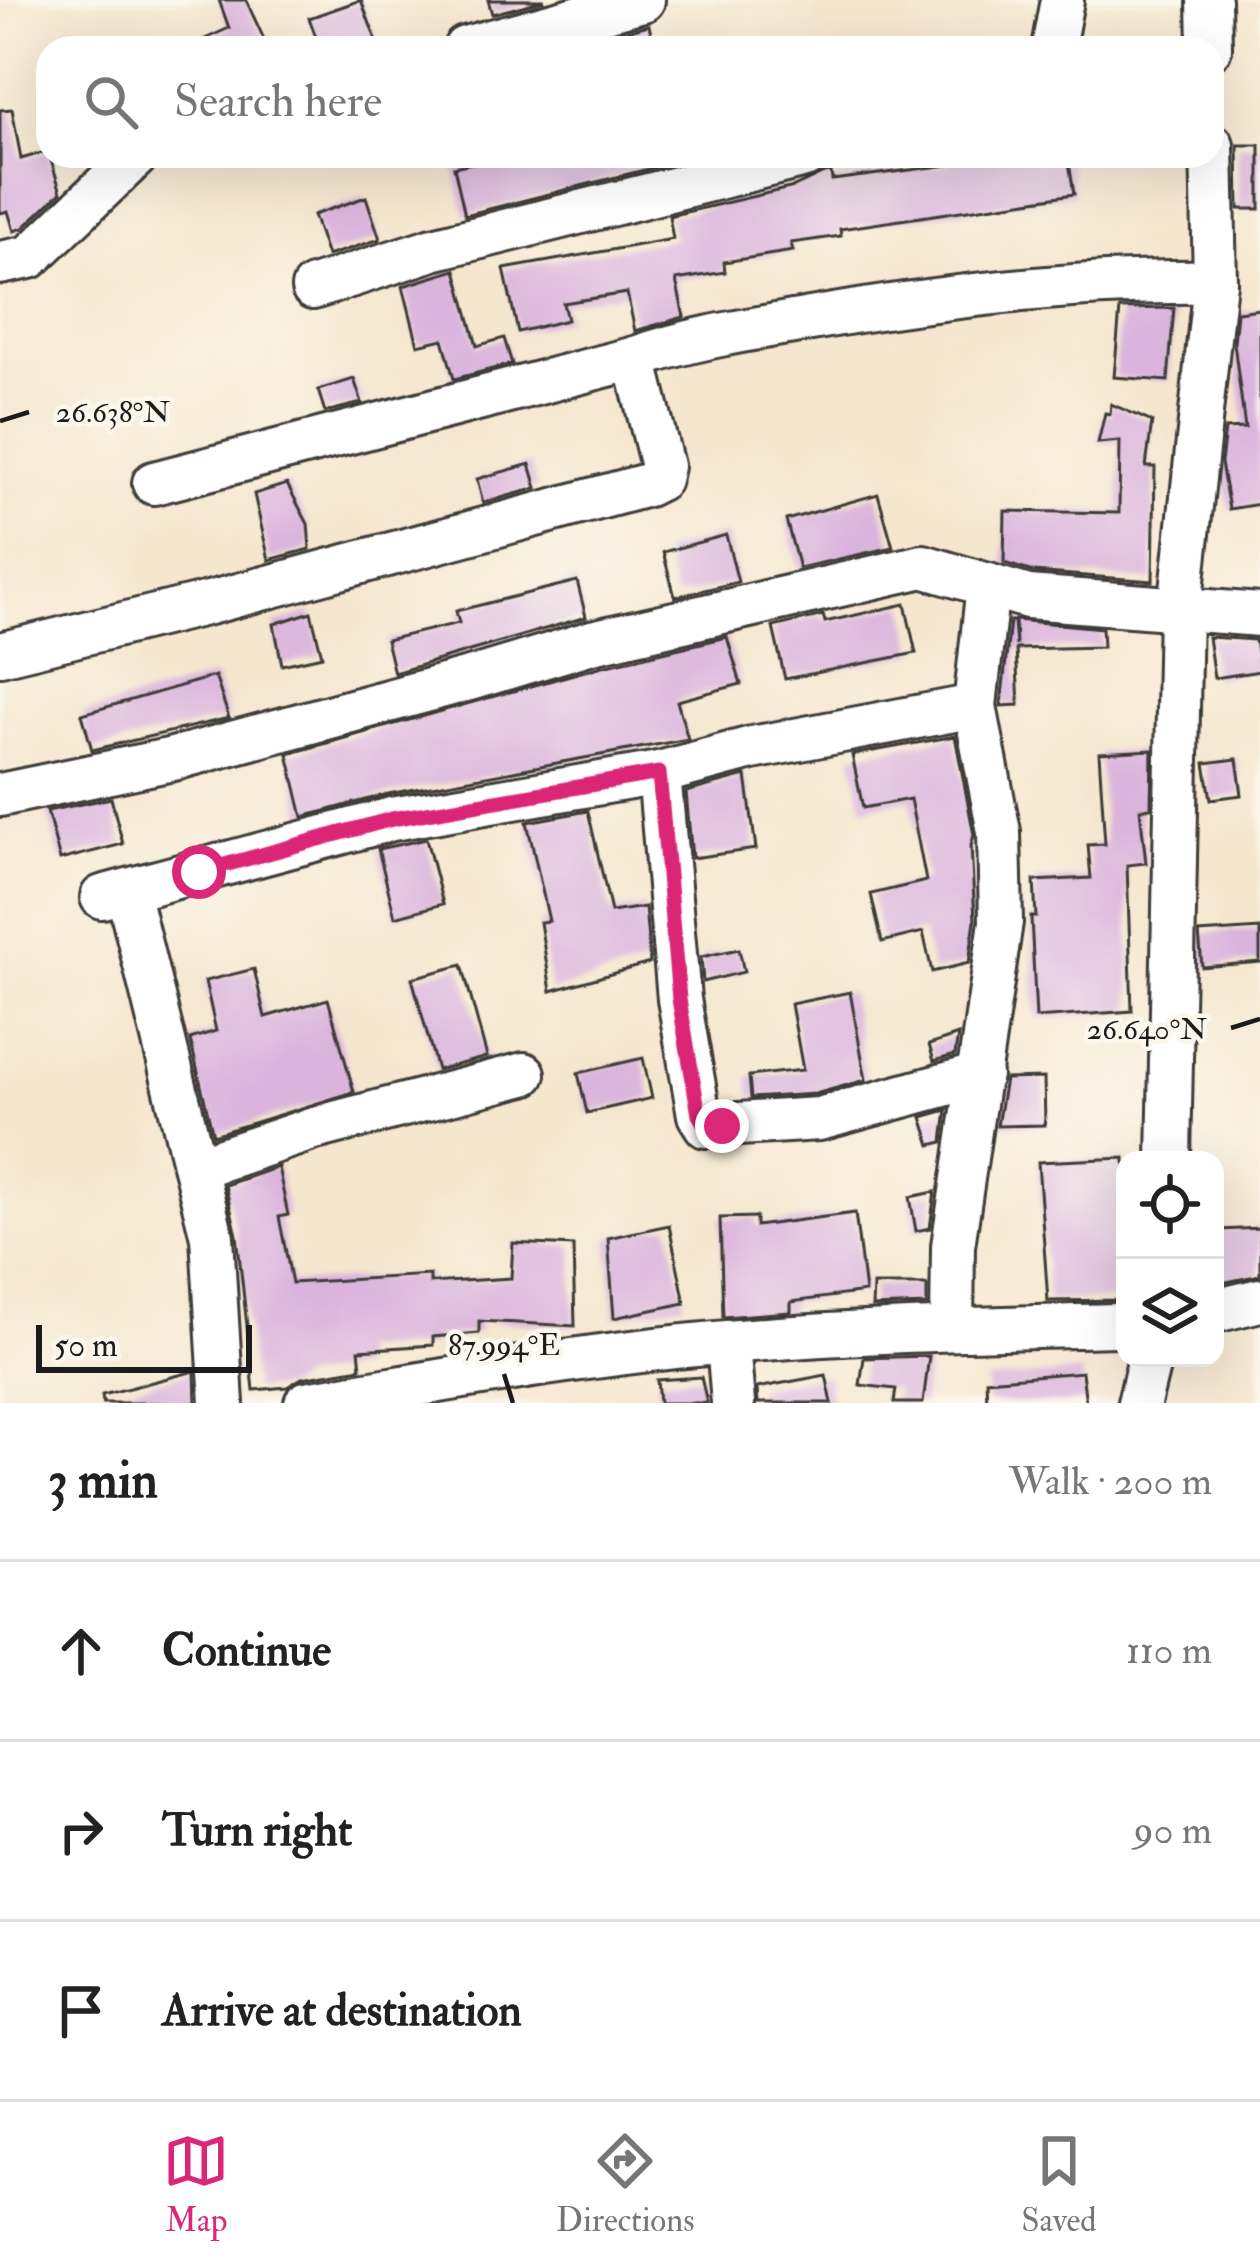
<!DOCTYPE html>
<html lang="en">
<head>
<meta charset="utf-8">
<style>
  :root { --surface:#fff; --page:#f2f2f2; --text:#222; --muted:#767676; --line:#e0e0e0; --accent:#db2777 }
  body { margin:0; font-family:"IM FELL Double Pica",serif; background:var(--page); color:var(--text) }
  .controls { position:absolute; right:36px; bottom:36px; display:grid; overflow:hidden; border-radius:24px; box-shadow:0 12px 48px #0002 }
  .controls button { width:108px; height:108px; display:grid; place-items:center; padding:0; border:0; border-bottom:3px solid var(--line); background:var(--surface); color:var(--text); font:60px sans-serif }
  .scale { position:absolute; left:36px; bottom:30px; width:216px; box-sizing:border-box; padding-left:12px; border:6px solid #1c1c1c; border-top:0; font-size:33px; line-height:42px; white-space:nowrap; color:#1c1c1c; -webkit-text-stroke:9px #fbf7ec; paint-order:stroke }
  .stop { position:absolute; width:36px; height:36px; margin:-27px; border:9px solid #db2777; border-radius:50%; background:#fff }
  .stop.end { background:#db2777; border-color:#fff; box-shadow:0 3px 12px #0008 }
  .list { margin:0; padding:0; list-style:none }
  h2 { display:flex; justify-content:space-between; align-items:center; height:156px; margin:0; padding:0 48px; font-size:51px }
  h2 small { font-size:39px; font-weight:400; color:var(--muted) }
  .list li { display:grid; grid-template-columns:78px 1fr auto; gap:36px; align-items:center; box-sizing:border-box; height:180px; padding:0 48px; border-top:3px solid var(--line) }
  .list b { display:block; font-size:45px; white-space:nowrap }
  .list em { font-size:39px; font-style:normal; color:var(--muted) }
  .icon { flex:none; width:66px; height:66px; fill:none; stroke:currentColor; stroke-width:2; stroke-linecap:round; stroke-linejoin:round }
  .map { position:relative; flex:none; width:1260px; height:1403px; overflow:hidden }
  .search { position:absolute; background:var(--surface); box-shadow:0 12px 48px #0002; left:36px; right:36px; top:36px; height:132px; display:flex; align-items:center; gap:30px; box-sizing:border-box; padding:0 42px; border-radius:36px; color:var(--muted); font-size:45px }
  .sheet { height:696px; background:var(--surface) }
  nav { display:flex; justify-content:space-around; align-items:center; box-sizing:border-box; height:168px; border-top:3px solid var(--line); background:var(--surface); font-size:33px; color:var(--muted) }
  nav a { display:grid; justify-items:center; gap:6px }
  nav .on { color:var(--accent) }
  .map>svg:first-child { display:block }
  .building { fill:#dab4dd }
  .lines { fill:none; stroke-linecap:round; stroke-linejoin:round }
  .minor-casing { stroke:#3d3a37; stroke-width:48 }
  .minor { stroke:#fff; stroke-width:42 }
  .route { stroke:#db2777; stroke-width:15 }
  .ticks { fill:none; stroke:#1c1c1c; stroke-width:4.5 }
  .ticks-label { font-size:30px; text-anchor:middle; fill:#1c1c1c; stroke:#fbf7ec; stroke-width:9; stroke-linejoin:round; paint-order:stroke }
</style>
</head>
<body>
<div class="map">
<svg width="1260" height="1403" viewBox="0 0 1260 1403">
  <rect width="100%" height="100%" fill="#fbf7ec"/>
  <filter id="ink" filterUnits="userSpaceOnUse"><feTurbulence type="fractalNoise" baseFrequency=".00833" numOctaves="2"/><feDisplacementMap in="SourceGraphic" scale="24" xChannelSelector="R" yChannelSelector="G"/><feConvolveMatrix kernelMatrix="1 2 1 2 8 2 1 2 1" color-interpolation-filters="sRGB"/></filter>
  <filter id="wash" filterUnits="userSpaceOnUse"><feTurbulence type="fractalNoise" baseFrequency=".004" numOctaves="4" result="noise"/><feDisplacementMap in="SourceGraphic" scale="48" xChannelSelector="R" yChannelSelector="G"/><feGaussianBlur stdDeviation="2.7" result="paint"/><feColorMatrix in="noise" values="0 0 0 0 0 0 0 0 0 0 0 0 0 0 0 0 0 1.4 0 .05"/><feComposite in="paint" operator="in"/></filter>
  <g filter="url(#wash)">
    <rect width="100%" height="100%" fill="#f5e6ce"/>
    <g id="blocks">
      <g class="building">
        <path d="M 219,0 L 246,0 L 268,48 L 185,48 L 229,28 Z"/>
        <path d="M 361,0 L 379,48 L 320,48 L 309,18 Z"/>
        <path d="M 488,0 L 545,0 L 492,14 Z"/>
        <path d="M 649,25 L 654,48 L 620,48 L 618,33 Z"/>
        <path d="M 12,109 L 21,159 L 48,151 L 61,192 L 23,228 L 14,231 L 8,211 L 0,213 L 0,110 Z"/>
        <path d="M 1238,145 L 1260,145 L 1260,209 L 1239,209 Z"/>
        <path d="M 503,156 L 700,156 L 465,215 L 454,167 Z"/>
        <path d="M 947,156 L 1068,156 L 1074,194 L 840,229 L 841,236 L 791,243 L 793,251 L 724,262 L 725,272 L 676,280 L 684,317 L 635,331 L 627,293 L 563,303 L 567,320 L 518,332 L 504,269 L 673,239 L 669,216 L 794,187 L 824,173 L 831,172 L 832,180 L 949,165 Z"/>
        <path d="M 366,197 L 380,239 L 327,256 L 313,215 Z"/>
        <path d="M 456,270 L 477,346 L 504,338 L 512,364 L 454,379 L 443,339 L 418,345 L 403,286 Z"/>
        <path d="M 1174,308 L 1168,381 L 1114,377 L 1120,309 Z"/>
        <path d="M 1260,309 L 1260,504 L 1229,509 L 1221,463 L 1225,429 L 1245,428 L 1234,343 L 1237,312 Z"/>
        <path d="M 354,379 L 362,403 L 325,412 L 318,390 Z"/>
        <path d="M 1111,404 L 1152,422 L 1146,467 L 1155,467 L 1153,581 L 1033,572 L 1004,563 L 1005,511 L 1119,513 L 1120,441 L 1098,443 L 1105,413 L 1110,414 Z"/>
        <path d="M 530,464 L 537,488 L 483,503 L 477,479 Z"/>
        <path d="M 287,484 L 308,524 L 310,549 L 269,560 L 254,494 Z"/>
        <path d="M 878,494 L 893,547 L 799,568 L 786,520 Z"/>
        <path d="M 726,535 L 738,582 L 675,597 L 663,552 Z"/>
        <path d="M 577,581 L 586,617 L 394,673 L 386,640 L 459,623 L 456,611 Z"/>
        <path d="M 905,604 L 916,653 L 785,679 L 773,627 L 823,615 L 825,622 Z"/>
        <path d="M 311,612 L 322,656 L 282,665 L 274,624 Z"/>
        <path d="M 1015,620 L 1102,628 L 1103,647 L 1016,649 L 1019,705 L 1001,706 L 1010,621 L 1014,621 L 1016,646 Z"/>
        <path d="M 727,637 L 741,684 L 677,701 L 688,739 L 388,794 L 303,817 L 288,754 L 599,667 Z"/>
        <path d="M 1208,637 L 1255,640 L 1260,671 L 1214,678 Z"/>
        <path d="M 215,676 L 229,718 L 92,750 L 82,714 Z"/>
        <path d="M 955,736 L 974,835 L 971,846 L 975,920 L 969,963 L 932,972 L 923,932 L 882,942 L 871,894 L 926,881 L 910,799 L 863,808 L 852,755 Z"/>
        <path d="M 1152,750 L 1151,808 L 1140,809 L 1146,863 L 1127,865 L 1132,1011 L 1036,1018 L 1031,917 L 1036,917 L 1034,881 L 1091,878 L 1088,845 L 1105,844 L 1099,753 Z"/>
        <path d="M 1237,759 L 1242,795 L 1211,799 L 1205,763 Z"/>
        <path d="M 746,776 L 756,849 L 692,858 L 686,792 Z"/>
        <path d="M 111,798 L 123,844 L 60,860 L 47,811 Z"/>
        <path d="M 588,811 L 611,912 L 645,907 L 650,963 L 551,991 L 540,922 L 549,921 L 527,822 Z"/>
        <path d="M 426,839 L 443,904 L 395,917 L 378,849 Z"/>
        <path d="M 1260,929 L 1260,962 L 1202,967 L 1199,933 Z"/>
        <path d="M 739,949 L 744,972 L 703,982 L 701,957 Z"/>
        <path d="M 462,965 L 487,1057 L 437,1070 L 412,978 Z"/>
        <path d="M 254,969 L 265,1017 L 328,999 L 354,1092 L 213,1135 L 190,1039 L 216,1031 L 205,981 Z"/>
        <path d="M 850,992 L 866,1080 L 815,1094 L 751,1098 L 749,1076 L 803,1070 L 791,1004 Z"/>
        <path d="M 958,1035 L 955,1055 L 934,1061 L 929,1045 Z"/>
        <path d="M 643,1058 L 652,1098 L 587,1113 L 578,1073 Z"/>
        <path d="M 1044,1078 L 1045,1125 L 997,1126 L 1005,1079 Z"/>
        <path d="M 947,1110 L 943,1142 L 931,1145 L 922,1117 Z"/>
        <path d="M 1125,1158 L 1125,1300 L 1048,1301 L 1038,1162 Z"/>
        <path d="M 278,1167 L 288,1215 L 279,1217 L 292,1283 L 430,1275 L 430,1283 L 511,1278 L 513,1243 L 573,1246 L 575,1326 L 479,1321 L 479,1333 L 433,1337 L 433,1345 L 359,1350 L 361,1368 L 302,1378 L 287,1387 L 254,1390 L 237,1235 L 225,1185 Z"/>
        <path d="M 935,1192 L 930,1228 L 916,1231 L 910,1197 Z"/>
        <path d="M 855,1213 L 865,1292 L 791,1302 L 791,1312 L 723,1317 L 720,1218 L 756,1217 L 756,1226 Z"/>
        <path d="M 669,1225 L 685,1303 L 614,1318 L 608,1238 Z"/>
        <path d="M 1260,1228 L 1260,1275 L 1222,1283 L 1220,1230 Z"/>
        <path d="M 873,1285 L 927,1285 L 927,1305 L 872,1307 Z"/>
        <path d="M 929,1356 L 923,1403 L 894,1403 L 896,1389 L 860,1385 L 864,1358 Z"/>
        <path d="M 195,1371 L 196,1403 L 103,1403 L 102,1395 Z"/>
        <path d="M 1082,1372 L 1086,1403 L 987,1403 L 986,1380 Z"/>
        <path d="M 826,1375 L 832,1403 L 758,1403 L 757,1388 Z"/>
        <path d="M 701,1377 L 707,1403 L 659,1403 L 657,1380 Z"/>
      </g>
    </g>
  </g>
  <g filter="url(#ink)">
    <use href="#blocks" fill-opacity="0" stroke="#3d3a37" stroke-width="3"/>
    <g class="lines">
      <g class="minor-casing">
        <g id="minor">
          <path d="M 1209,0 L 1210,48"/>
          <path d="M 465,48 L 643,0"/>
          <path d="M 1053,48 L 1062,0"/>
          <path d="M 0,263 L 30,257 L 136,156"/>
          <path d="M 313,288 L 433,249 L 805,156"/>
          <path d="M 635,358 C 691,338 747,330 805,320 C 940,296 1078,280 1215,282"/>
          <path d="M 0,654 L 209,603 L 647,485 L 659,479 L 662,466 L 635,358 L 154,483"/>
          <path d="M 0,795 L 173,759 L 473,678 L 592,642 L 923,566 L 1028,597 L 1260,615"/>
          <path d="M 127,891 L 212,1237 L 222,1403"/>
          <path d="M 102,897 L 392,819 L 659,773"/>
          <path d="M 980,1075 L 819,1119 L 706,1126 L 699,1115 L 679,999 L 659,773 L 752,748 L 975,706 L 988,585"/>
          <path d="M 1169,1160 L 1180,609 L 1215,282 L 1212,145"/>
          <path d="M 195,1168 L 315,1128 L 524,1074"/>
          <path d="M 1215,1311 L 1260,1300"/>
          <path d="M 952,1328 L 953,1246 L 1001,922 L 999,832 L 975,706"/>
          <path d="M 728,1344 L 733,1403"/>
          <path d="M 306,1403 C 435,1382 564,1358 695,1345 C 838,1331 982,1328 1125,1325"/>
          <path d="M 1139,1403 L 1150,1358"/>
        </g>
      </g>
      <use href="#minor" class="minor"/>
    </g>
  </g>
  <g class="lines" filter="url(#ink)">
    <path class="route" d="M 199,872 L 392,819 L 659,773 L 679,999 L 699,1115 L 706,1126 L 722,1126"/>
  </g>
  <path class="ticks" d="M 0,421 L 29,412M 1231,1028 L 1260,1019M 504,1374 L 513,1403"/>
  <g class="ticks-label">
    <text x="113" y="422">26.638°N</text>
    <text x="1147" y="1039">26.640°N</text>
    <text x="504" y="1355">87.994°E</text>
  </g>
</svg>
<div class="controls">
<button><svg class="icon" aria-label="locate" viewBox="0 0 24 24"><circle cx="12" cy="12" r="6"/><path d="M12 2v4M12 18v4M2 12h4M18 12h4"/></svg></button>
<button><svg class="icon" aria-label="layers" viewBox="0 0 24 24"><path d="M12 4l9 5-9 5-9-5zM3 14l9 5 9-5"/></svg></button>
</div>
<div class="scale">50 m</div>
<div class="stop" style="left:199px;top:872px"></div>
<div class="stop end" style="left:722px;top:1126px"></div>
<div class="search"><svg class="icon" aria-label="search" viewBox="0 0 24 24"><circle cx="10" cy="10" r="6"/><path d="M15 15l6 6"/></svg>Search here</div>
</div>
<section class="sheet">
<h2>3 min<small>Walk · 200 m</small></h2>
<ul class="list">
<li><svg class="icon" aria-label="ahead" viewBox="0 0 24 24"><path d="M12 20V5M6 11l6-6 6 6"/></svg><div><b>Continue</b></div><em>110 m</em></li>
<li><svg class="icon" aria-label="right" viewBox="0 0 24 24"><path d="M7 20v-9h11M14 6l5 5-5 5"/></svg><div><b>Turn right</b></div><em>90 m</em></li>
<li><svg class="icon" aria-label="arrive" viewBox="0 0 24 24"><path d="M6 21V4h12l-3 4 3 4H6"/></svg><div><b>Arrive at destination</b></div></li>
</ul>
</section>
<nav>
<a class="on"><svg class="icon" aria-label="map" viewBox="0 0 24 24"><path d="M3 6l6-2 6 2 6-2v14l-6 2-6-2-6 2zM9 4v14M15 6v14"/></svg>Map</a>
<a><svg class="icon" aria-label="directions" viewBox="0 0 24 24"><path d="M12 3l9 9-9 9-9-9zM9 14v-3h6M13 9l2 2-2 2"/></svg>Directions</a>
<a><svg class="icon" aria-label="saved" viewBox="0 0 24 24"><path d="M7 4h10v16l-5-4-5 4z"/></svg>Saved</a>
</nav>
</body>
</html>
